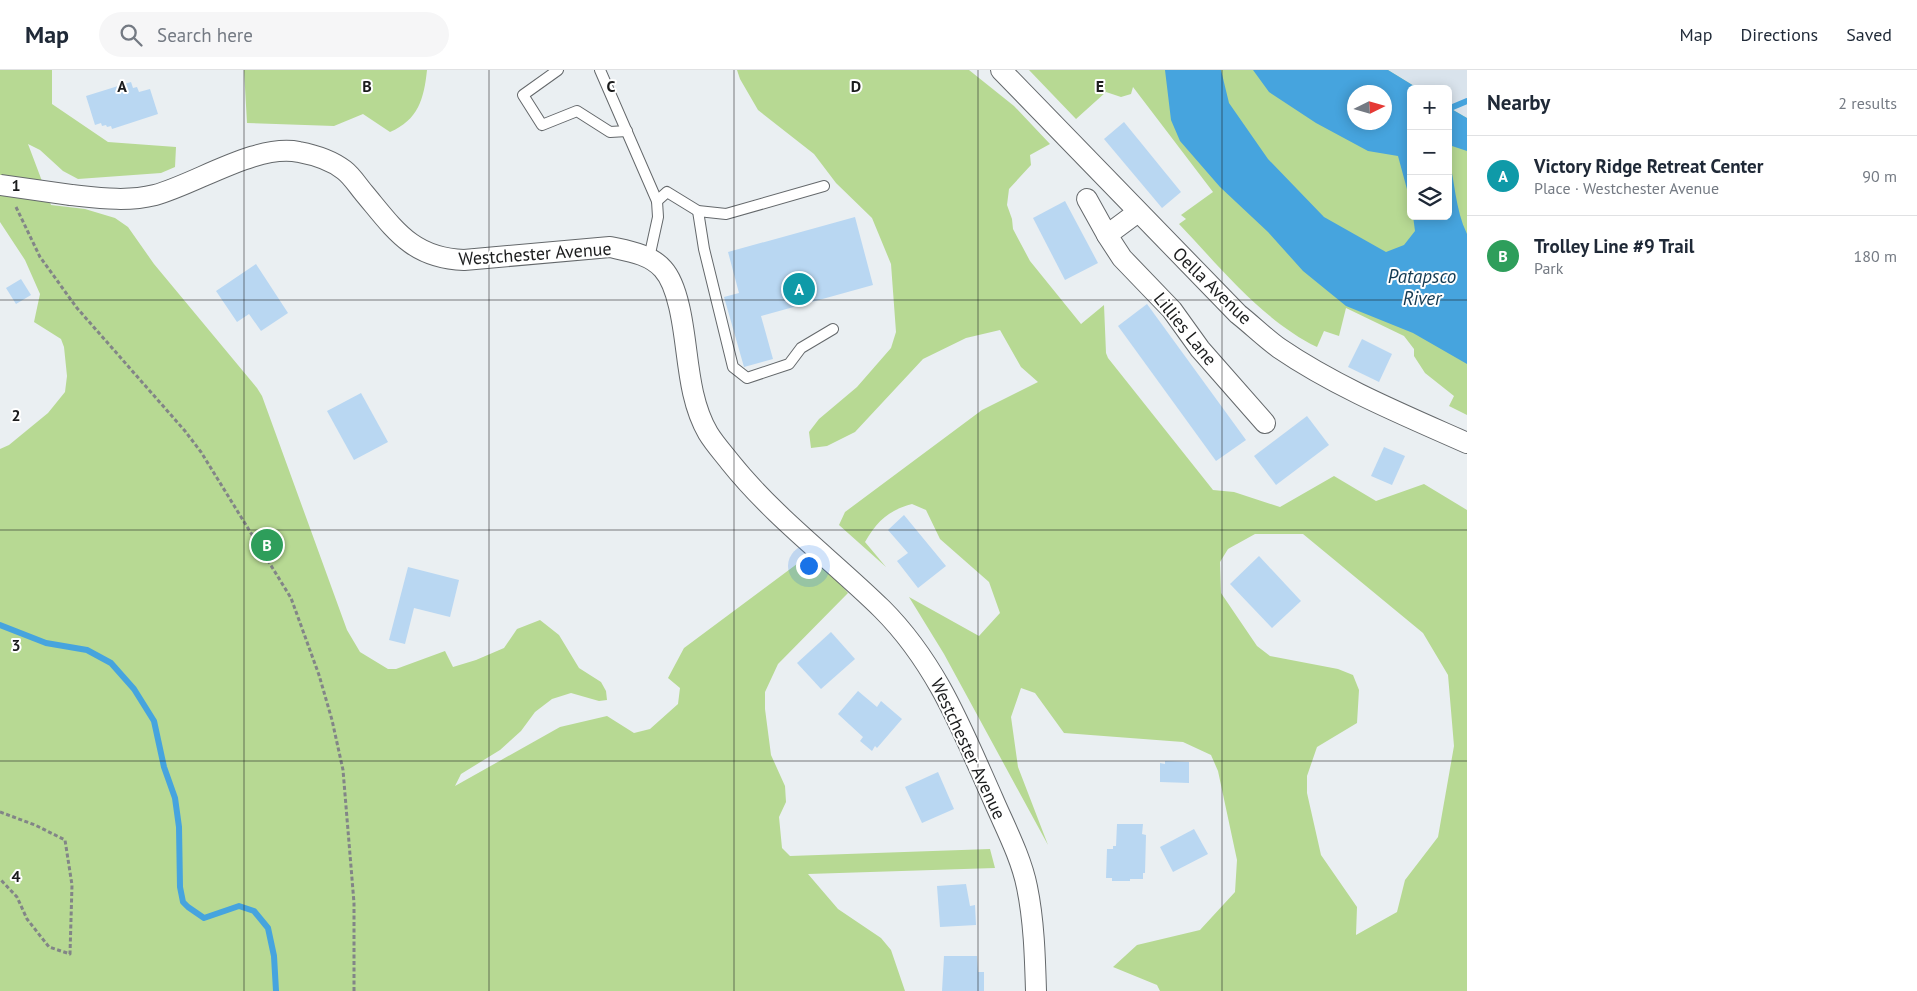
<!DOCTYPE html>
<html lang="en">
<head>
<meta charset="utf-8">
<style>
  :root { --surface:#fff; --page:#f6f6f7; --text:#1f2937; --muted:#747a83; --line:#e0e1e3; --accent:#b45309 }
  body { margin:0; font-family:"PT Sans",sans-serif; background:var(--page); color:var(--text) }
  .controls { position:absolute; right:15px; top:15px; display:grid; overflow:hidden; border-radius:8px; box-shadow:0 2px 12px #0003 }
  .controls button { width:45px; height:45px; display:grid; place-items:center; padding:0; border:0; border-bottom:1px solid var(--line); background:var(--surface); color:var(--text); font:25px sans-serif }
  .compass { position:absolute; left:1347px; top:15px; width:45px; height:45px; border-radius:50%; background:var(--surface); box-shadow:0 2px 12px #0003; rotate:85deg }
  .you { position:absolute; left:808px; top:495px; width:18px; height:18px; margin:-12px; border:4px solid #fff; border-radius:50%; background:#1a73e8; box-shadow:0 0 0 8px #1a73e833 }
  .badge { display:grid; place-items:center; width:32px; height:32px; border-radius:50%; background:var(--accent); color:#fff; font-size:16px; font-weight:700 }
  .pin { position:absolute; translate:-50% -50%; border:2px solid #fff; box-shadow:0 1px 5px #0006 }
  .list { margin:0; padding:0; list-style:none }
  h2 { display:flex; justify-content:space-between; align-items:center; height:65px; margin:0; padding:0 20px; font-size:21px }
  h2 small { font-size:16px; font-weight:400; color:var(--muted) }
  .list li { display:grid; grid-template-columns:32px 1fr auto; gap:15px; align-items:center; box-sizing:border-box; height:80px; padding:0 20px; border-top:1px solid var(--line) }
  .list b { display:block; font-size:19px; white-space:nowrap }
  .list p { margin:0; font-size:16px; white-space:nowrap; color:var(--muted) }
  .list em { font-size:16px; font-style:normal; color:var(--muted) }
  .icon { flex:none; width:28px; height:28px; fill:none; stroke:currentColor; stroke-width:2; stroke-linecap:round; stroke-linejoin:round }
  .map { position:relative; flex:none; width:1467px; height:921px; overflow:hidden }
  header { display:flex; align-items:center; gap:30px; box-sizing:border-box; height:70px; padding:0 25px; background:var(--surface); border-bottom:1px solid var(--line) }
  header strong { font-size:24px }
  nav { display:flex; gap:28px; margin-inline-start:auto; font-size:18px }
  .search { width:350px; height:45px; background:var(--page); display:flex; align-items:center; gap:12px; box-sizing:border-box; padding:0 18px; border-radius:28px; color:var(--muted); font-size:19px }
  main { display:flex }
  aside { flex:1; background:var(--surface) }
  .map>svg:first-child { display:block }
  .built { fill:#d9e3ec }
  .green { fill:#b7d993; fill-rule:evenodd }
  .water { fill:#46a4de; fill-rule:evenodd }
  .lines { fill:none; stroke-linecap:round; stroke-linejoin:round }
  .stream { stroke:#46a4de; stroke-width:6 }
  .building { fill:#b9d7f2 }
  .lane-casing { stroke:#64686b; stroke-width:12 }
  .street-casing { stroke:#64686b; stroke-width:22 }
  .path { stroke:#828587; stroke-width:3; stroke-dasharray:4 2.5; stroke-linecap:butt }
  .lane { stroke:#fff; stroke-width:10 }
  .street { stroke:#fff; stroke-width:20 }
  .street-bridge-casing { stroke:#64686b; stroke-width:22; stroke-linecap:butt }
  .street-bridge { stroke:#fff; stroke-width:20 }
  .grid { fill:none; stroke:#1b1c1d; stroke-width:1; stroke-opacity:0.55 }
  .labels { text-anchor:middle; stroke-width:4; stroke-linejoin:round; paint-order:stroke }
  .street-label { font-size:18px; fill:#1b1c1d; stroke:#fff }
  .water-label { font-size:19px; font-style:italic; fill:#133a52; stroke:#fff }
  .grid-label { font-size:16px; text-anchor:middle; font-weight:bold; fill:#1b1c1d; stroke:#fff; stroke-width:4; stroke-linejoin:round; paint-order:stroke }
</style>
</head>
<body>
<header>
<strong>Map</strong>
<div class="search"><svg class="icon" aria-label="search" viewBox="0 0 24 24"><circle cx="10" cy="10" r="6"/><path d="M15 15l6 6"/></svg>Search here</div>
<nav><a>Map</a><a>Directions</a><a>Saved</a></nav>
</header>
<main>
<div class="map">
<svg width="1467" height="921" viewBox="0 0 1467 921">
  <rect width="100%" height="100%" fill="#eaeff2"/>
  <path class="built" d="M 1388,0 L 1467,0 L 1467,48 L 1448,37 L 1448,19 L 1419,19 Z"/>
  <g class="green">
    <path d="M 0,0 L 52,0 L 52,34 L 108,72 L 176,77 L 175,97 L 161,103 L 78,109 L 63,101 L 40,80 L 28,74 L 51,135 L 85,139 L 115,148 L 128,157 L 154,194 L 257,318 L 262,326 L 347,560 L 360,582 L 388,599 L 396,599 L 445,581 L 453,597 L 476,590 L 504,578 L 517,559 L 540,550 L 559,565 L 579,598 L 601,612 L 606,621 L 607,630 L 599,631 L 571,623 L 552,629 L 535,642 L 521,661 L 500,680 L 461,704 L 455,716 L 560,657 L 607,646 L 634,663 L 650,659 L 678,634 L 680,618 L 668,608 L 684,578 L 813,482 L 848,523 L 778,594 L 765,622 L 765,639 L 771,685 L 785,716 L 786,732 L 779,747 L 782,778 L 790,786 L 990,779 L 995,798 L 808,804 L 838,839 L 881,868 L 891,880 L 905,921 L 0,921 L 0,379 L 9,375 L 48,343 L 65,322 L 67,306 L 64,277 L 61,269 L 34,252 L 40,224 L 25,190 L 0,152 Z"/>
    <path d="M 244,0 L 427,0 C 424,29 418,50 390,62 L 363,44 L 334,56 L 247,53 Z"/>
    <path d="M 737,0 L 969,0 L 1014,36 L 1050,74 L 1030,85 L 1031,95 L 1009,119 L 1007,135 L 1012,149 L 1013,159 L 1030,191 L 1081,254 L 1104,235 L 1106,283 L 1108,288 L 1213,420 L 1234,422 L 1280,437 L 1334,406 L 1376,431 L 1424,414 L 1467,440 L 1467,921 L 1160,921 L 1157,915 L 1113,897 L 1137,875 L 1200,860 L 1235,822 L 1237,790 L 1218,701 L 1211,685 L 1183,672 L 1064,663 L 1035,623 L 1021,618 L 1011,647 L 1018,697 L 1048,775 L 944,584 L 909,527 L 979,566 L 1000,543 L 989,512 L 940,469 L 926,440 L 912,434 C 889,440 877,451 865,472 L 886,497 L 839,455 L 845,442 L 982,340 L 1038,312 L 1021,297 L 1000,260 L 966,268 L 923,289 L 855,362 L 827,376 L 811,378 L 809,362 L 819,349 L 857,317 L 891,278 L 896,262 L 891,194 L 872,148 L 836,113 L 814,84 L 758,40 L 740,9 ZM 1255,464 L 1303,464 L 1423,563 L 1448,605 L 1454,676 L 1438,767 L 1405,810 L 1397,842 L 1356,865 L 1357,837 L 1321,785 L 1307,723 L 1307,706 L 1317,677 L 1357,653 L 1359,620 L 1353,605 L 1338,599 L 1270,586 L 1257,576 L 1221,523 L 1220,492 L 1228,479 Z"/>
    <path d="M 1029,0 L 1388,0 L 1419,19 L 1411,19 L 1411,146 L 1448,146 L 1448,37 L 1467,48 L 1467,345 L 1449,336 L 1454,326 L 1425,303 L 1414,286 L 1414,279 L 1404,266 L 1346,238 L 1339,266 L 1324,261 L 1317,277 C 1262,250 1221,198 1179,154 L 1186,149 L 1181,145 L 1213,122 L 1133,17 L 1131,24 L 1121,27 L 1106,22 L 1076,49 ZM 1354,22 L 1384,22 L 1384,52 L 1354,52 Z"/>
  </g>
  <g class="water">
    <path d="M 1165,0 L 1221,0 L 1229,33 L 1268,89 L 1324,147 L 1386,182 L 1404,175 L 1415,161 L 1413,146 L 1448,146 L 1448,84 C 1455,111 1455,139 1467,164 L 1467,294 L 1413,263 L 1346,236 L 1303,201 L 1268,162 L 1220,117 L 1180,71 L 1171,50 Z"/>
    <path d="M 1253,0 L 1388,0 L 1419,19 L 1411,19 L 1411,134 L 1398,86 L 1368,81 L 1316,53 L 1269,22 ZM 1384,22 L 1384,52 L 1354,52 L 1354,22 Z"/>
    <path d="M 1448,37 L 1467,48 L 1467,81 L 1452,76 L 1448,83 Z"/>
  </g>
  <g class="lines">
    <g class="stream">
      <path d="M 1448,39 L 1467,31"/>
      <path d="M 0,555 L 46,573 L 87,580 L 111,593 L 134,619 L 154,651 L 164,697 L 175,728 L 179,757 L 180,817 L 183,832 L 188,837 L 204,848 L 239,836 L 254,841 L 268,858 L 274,886 L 276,921"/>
    </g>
  </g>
  <g class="building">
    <path d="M 131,12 L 133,18 L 137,17 L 139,22 L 150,19 L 158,44 L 112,59 L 111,56 L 107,57 L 106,55 L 102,56 L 101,53 L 95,55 L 86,26 Z"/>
    <path d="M 1124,52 L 1181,122 L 1162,138 L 1104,69 Z"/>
    <path d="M 1065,131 L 1098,193 L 1065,210 L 1033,148 Z"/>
    <path d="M 855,147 L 873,215 L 761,246 L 773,289 L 744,297 L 724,227 L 739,223 L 728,182 Z"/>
    <path d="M 256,194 L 288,243 L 261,261 L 249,244 L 237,252 L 216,221 Z"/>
    <path d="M 21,209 L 31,225 L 16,234 L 6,218 Z"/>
    <path d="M 1147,234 L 1246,370 L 1216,391 L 1118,256 Z"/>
    <path d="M 1362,269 L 1392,284 L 1379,312 L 1348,297 Z"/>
    <path d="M 361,323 L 388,372 L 354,390 L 327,341 Z"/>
    <path d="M 1307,346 L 1329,375 L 1276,415 L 1254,386 Z"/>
    <path d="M 1384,377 L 1405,386 L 1392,415 L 1371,406 Z"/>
    <path d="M 904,445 L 946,496 L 918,518 L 897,491 L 908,483 L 888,460 Z"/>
    <path d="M 1259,486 L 1301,531 L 1272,558 L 1230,514 Z"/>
    <path d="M 408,497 L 459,510 L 450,547 L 414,538 L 405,574 L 389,570 Z"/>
    <path d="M 831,562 L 855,589 L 821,619 L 797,593 Z"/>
    <path d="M 858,621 L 877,637 L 881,631 L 902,649 L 877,678 L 875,676 L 872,681 L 860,671 L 863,667 L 838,644 Z"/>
    <path d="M 1165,691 L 1189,692 L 1189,713 L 1160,712 L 1160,693 L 1165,694 Z"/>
    <path d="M 938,702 L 954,739 L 922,753 L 905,717 Z"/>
    <path d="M 1117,754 L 1143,754 L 1142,764 L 1146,765 L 1145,803 L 1143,803 L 1143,809 L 1130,809 L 1130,811 L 1112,811 L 1112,808 L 1106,808 L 1107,779 L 1113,779 L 1113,776 L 1116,776 Z"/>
    <path d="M 1194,759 L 1208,784 L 1173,802 L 1160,777 Z"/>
    <path d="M 966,814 L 970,836 L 975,835 L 976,855 L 940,857 L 937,816 Z"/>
    <path d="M 944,886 L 977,886 L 978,902 L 984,902 L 984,921 L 942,921 Z"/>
  </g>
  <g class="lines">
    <g class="lane-casing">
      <g id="lane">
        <path d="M 558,0 L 523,25 L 542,55 L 577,41 L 610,62 L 627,61"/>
        <path d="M 600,0 L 657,131"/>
        <path d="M 698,141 L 704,179 L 733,297 L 747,308 L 789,294 L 801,278 L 833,259"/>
        <path d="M 649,188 L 658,147 L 657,131 L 667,122 L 698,141 L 726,144 L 824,116"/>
      </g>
    </g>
    <g class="street-casing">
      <g id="street">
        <path d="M 1001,0 L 1238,244 C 1252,255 1265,268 1279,278 C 1336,317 1404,345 1467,373"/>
        <path d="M 71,125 C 99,128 127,132 155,125 C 196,114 257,73 299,82 C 315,85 331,90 344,100 C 352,106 358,116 364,123 C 395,160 412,188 464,190 L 610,177 C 628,181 650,184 663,199 C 672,209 676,223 679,236 C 689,277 686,325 708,363 C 714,373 723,383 730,392 C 774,447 832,490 882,539 C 937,594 962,660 993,729 C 1005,757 1021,787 1027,817 C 1034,851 1035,887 1036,921"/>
        <path d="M 1087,129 L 1107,165"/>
        <path d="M 1138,142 L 1107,165 L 1122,188 L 1172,240 L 1200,279 L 1265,353"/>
      </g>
    </g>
    <g class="path">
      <path d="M 16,137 L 40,187 L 77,238 L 185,361 L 201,382 L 291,528 L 319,605 L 332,650 L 343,700 L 354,833 L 354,921"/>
      <path d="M 0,742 L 35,755 L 65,770 L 72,815 L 70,884 L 49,877 L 27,849 L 17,827 L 0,809"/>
    </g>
    <use href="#lane" class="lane"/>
    <use href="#street" class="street"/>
    <g class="street-bridge-casing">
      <path id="street-bridge" d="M 0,115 L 71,125"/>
    </g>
    <use href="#street-bridge" class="street-bridge"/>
  </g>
  <path class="grid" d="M 244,0 L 244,921M 489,0 L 489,921M 734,0 L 734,921M 978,0 L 978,921M 1222,0 L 1222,921M 0,230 L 1467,230M 0,460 L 1467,460M 0,691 L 1467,691"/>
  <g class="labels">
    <g class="street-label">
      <text transform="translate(535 184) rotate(-4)" y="6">Westchester Avenue</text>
      <text transform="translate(1212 216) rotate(44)" y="6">Oella Avenue</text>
      <text transform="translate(1185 259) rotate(51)" y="6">Lillies Lane</text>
      <text transform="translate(968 679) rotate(65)" y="6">Westchester Avenue</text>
    </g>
    <g class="water-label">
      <text x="1422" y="213">Patapsco<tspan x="1422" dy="22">River</tspan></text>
    </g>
  </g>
  <g class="grid-label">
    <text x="122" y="22">A</text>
    <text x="367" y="22">B</text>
    <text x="611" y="22">C</text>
    <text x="856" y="22">D</text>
    <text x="1100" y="22">E</text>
    <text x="16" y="121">1</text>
    <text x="16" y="351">2</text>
    <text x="16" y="581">3</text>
    <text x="16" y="812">4</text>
  </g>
</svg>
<div class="controls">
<button>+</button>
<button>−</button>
<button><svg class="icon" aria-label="layers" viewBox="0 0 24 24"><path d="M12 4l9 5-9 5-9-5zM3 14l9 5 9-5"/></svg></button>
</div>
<svg class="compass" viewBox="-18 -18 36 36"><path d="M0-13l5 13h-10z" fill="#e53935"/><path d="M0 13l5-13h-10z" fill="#747a83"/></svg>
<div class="you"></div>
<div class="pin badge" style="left:799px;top:219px;background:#0f9aa8">A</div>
<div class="pin badge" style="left:267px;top:475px;background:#2e9e5b">B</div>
</div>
<aside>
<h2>Nearby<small>2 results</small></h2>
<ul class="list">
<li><span class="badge" style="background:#0f9aa8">A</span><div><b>Victory Ridge Retreat Center</b><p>Place · Westchester Avenue</p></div><em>90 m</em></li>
<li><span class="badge" style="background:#2e9e5b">B</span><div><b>Trolley Line #9 Trail</b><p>Park</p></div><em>180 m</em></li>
</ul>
</aside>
</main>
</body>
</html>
